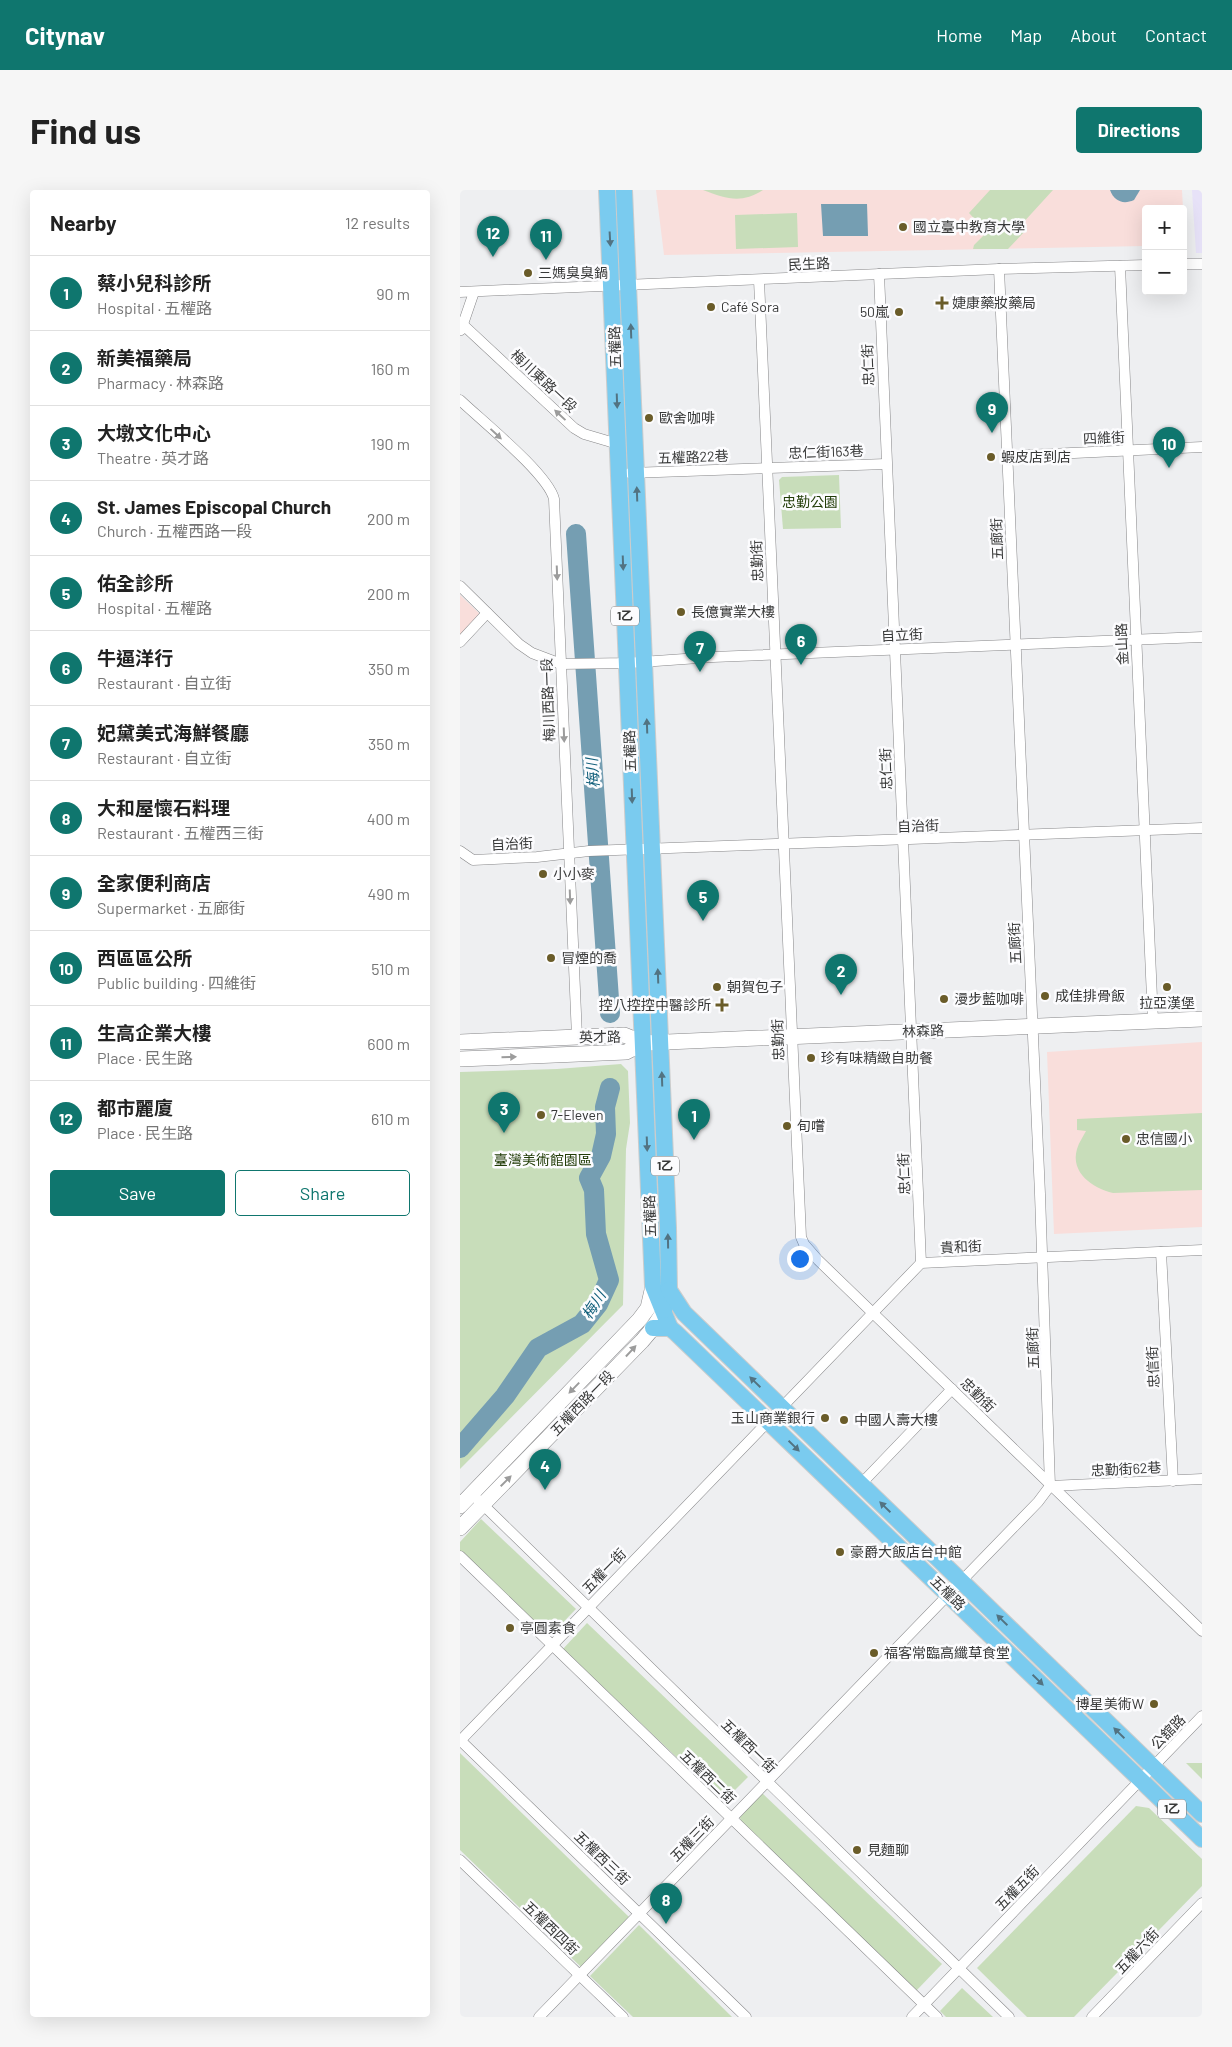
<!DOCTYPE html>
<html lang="en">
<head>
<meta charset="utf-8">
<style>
  :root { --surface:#fff; --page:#f6f6f6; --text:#222; --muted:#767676; --line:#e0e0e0; --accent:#0f766e }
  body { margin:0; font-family:Barlow,"Noto Sans TC",sans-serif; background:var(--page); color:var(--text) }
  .controls { position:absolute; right:15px; top:15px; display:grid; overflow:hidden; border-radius:5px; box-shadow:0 5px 20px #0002 }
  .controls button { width:45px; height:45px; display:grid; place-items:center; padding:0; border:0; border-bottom:1px solid var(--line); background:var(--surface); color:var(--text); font:25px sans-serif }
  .you { position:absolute; left:339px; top:1068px; width:18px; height:18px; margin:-12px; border:4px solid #fff; border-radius:50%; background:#1a73e8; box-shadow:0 0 0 8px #1a73e833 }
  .badge { display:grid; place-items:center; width:32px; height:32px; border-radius:50%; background:var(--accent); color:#fff; font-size:16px; font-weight:700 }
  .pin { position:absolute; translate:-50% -41px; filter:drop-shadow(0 1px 2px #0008) }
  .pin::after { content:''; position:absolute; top:26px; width:18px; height:15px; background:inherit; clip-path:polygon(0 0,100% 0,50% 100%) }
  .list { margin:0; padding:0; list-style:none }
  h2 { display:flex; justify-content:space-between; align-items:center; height:65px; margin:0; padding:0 20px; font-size:21px }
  h2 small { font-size:16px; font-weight:400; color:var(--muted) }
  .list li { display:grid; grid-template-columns:32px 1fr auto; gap:15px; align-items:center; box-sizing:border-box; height:75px; padding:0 20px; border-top:1px solid var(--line) }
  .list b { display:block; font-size:19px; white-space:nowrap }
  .list p { margin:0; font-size:16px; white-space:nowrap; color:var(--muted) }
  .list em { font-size:16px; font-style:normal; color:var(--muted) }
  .actions { display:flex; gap:10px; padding:15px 20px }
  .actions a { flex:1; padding:11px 0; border:1px solid var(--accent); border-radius:5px; text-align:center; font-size:18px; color:var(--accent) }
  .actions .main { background:var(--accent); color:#fff }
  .map { position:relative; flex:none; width:742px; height:1827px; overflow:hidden; border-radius:5px }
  header { display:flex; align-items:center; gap:30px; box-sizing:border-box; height:70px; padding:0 25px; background:var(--accent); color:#fff }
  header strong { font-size:24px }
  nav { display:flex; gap:28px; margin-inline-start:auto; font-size:18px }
  .intro { display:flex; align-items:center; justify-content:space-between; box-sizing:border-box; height:120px; padding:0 30px }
  h1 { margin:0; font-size:35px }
  .button { padding:12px 22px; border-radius:5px; background:var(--accent); color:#fff; font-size:18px; font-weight:700 }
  main { display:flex; gap:30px; padding:0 30px }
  aside { flex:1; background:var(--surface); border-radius:5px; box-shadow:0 5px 20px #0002 }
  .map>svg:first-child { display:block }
  .commercial { fill:#e7e2f8 }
  .education { fill:#f9dedb }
  .green { fill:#c8ddba }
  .water { fill:#759eb2 }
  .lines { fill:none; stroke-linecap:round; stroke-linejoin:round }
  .river { stroke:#759eb2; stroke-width:20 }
  .minor-casing { stroke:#878789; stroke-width:11 }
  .secondary-casing { stroke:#878789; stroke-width:16 }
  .primary-casing { stroke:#cbcccc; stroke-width:18 }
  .minor { stroke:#fff; stroke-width:10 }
  .secondary { stroke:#fff; stroke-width:15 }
  .primary { stroke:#7acbef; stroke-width:16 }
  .oneway { fill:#527382 }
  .oneway2 { fill:#9c9c9c }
  .poi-dot { fill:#6a5c29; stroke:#fcfcfe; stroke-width:2 }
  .labels { text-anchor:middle; stroke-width:5; stroke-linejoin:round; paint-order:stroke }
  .shield { fill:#fcfcfe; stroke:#737474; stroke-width:1 }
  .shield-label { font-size:12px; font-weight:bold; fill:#383939 }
  .poi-label { font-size:14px; fill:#383939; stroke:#fcfcfe; text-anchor:start }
  .street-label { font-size:14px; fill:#383939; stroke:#fcfcfe }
  .park-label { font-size:14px; fill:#223d08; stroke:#fcfcfe }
  .water-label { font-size:15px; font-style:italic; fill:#105e7a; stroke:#fcfcfe }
</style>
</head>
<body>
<header>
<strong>Citynav</strong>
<nav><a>Home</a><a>Map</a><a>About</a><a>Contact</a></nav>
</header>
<div class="intro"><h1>Find us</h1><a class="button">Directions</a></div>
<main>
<aside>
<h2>Nearby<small>12 results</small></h2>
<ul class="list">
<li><span class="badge">1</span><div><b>蔡小兒科診所</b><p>Hospital · 五權路</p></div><em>90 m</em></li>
<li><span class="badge">2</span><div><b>新美福藥局</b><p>Pharmacy · 林森路</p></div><em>160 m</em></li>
<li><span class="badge">3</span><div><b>大墩文化中心</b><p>Theatre · 英才路</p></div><em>190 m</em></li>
<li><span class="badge">4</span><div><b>St. James Episcopal Church</b><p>Church · 五權西路一段</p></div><em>200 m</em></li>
<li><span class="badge">5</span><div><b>佑全診所</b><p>Hospital · 五權路</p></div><em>200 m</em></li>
<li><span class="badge">6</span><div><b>牛逼洋行</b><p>Restaurant · 自立街</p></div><em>350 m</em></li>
<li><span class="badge">7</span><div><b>妃黛美式海鮮餐廳</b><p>Restaurant · 自立街</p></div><em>350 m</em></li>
<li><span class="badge">8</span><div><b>大和屋懷石料理</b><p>Restaurant · 五權西三街</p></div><em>400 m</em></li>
<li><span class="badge">9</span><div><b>全家便利商店</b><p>Supermarket · 五廊街</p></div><em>490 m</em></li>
<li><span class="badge">10</span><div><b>西區區公所</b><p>Public building · 四維街</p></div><em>510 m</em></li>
<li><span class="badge">11</span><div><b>生高企業大樓</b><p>Place · 民生路</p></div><em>600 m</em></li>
<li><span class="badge">12</span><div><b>都市麗廈</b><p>Place · 民生路</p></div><em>610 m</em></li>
</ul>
<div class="actions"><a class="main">Save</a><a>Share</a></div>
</aside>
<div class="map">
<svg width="742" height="1827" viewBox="0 0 742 1827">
  <rect width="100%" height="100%" fill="#eeeff1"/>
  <path class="commercial" d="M 732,0 L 742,0 L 742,63 L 736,63 Z"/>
  <g class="education">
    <path d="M 196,0 L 722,0 L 723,19 L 686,19 L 686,56 L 204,65 Z"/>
    <path d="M 0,405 L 23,427 L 0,451 Z"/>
    <path d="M 742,852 L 742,1037 L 594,1044 L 587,862 Z"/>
  </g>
  <g class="green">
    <path d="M 243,0 L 303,0 C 281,14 267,9 243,0 Z"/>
    <path d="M 530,0 L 593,0 L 561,35 L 566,40 L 548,59 L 513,59 L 514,55 L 527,42 L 509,23 Z"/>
    <path d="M 337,23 L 338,57 L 276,59 L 275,25 Z"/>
    <path d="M 379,285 L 381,338 L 323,339 L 319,290 L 322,287 Z"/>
    <path d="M 161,874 L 168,881 L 170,933 L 166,959 L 163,1115 L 0,1279 L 0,882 L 97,879 Z"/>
    <path d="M 742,923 L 742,1000 L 653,1003 C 633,998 610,983 617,959 C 619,952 623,947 626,941 L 617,940 L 617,929 Z"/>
    <path d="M 21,1329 L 116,1419 L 88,1448 L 0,1364 L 0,1352 Z"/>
    <path d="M 127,1433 L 288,1587 L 268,1607 L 251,1600 L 103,1459 Z"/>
    <path d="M 0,1563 L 169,1727 L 121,1777 L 0,1660 Z"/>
    <path d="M 726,1573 L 742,1573 L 742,1589 Z"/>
    <path d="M 302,1603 L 482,1774 L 456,1801 L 281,1634 L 280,1627 Z"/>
    <path d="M 676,1616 L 689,1618 L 742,1669 L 742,1696 L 614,1827 L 567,1827 L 517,1778 Z"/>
    <path d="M 179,1735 L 272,1827 L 173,1827 L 130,1786 Z"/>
    <path d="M 502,1798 L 533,1827 L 486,1827 L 480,1821 Z"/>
  </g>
  <g class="water">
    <path d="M 650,0 L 680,0 L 674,10 C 663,15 654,11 650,0 Z"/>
    <path d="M 361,14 L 407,14 L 408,46 L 363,46 Z"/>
  </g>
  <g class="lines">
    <g class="river">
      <path d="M 116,344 L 150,823"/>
      <path d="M 0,1258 L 45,1206 L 78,1158 L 122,1134 L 138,1114 L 149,1090 L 136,1044 L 134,1000 L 129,988 L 141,966 L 146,944 L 145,917 L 150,898"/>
    </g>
    <g class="minor-casing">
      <g id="minor">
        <path d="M 723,74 L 742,74"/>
        <path d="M 660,76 L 693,831"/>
        <path d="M 419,84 L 461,1073"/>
        <path d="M 299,90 L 341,1047 L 344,1054 L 358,1070 L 742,1441"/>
        <path d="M 0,102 L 539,79 L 686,75"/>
        <path d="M 0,132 L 114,238 L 124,244 L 158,254"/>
        <path d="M 1,140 L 14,102"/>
        <path d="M 0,210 C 22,231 88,284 94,309 L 117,847"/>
        <path d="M 548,266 L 742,257"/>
        <path d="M 170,283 L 426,274"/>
        <path d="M 0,396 L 59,454 L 72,463 L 101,474 L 167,473 L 253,467 L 742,447"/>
        <path d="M 0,452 L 27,423"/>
        <path d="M 0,661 L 13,670 L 77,667 L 129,661 L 742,638"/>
        <path d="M 701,1062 L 713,1291"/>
        <path d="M 401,1294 L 492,1199"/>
        <path d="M 590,1296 L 742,1289"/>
        <path d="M 12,1304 L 549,1827"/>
        <path d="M 0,1366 L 477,1827"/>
        <path d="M 0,1550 L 286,1827"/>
        <path d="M 0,1551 L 461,1073 L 742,1060"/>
        <path d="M 0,1670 L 163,1827"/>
        <path d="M 79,1827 L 578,1312 L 590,1296 L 580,1004 L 539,79"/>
        <path d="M 452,1827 L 742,1526"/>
        <path d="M 632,1827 L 742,1713"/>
      </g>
    </g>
    <g class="secondary-casing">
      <g id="secondary">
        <path d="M 0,852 L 164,845 L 184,853 L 742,829"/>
        <path d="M 0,869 L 166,862 L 184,853"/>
        <path d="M 0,1316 L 179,1130 L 188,1118 L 193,1096"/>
        <path d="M 0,1338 L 182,1151 L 193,1138 L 200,1127"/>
      </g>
    </g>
    <g class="primary-casing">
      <g id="primary">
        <path d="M 147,0 L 193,1096 L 210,1138"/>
        <path d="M 164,0 L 208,1038 L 209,1100 L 204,1120"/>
        <path d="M 209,1100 L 224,1123 L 742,1624"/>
        <path d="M 193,1138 L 210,1138 L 215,1142 L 742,1649"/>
      </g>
    </g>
    <use href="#minor" class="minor"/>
    <use href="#secondary" class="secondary"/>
    <use href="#primary" class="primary"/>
  </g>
  <defs><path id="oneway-solid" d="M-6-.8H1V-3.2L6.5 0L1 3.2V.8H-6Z" transform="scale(1.25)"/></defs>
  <g class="oneway">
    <use href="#oneway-solid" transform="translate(150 49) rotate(87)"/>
    <use href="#oneway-solid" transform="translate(171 141) rotate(-92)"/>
    <use href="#oneway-solid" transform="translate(157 211) rotate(88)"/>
    <use href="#oneway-solid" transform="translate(177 304) rotate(-92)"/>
    <use href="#oneway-solid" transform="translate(163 373) rotate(88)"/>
    <use href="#oneway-solid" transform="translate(187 536) rotate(-92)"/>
    <use href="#oneway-solid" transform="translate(172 606) rotate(88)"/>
    <use href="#oneway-solid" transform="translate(198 786) rotate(-92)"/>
    <use href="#oneway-solid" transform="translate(202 889) rotate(-92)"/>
    <use href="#oneway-solid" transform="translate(187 954) rotate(88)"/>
    <use href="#oneway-solid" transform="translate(208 1051) rotate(-91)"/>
    <use href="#oneway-solid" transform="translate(295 1192) rotate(-136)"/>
    <use href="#oneway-solid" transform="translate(334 1256) rotate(44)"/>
    <use href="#oneway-solid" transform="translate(425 1317) rotate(-136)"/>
    <use href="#oneway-solid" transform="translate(542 1430) rotate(-136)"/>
    <use href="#oneway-solid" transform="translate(578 1490) rotate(44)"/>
    <use href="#oneway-solid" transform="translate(659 1543) rotate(-136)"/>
  </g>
  <g class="oneway2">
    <use href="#oneway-solid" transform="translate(100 225) rotate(-137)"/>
    <use href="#oneway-solid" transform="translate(36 244) rotate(43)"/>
    <use href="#oneway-solid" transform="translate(97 383) rotate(88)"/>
    <use href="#oneway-solid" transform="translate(104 545) rotate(88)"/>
    <use href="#oneway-solid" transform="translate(110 707) rotate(88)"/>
    <use href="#oneway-solid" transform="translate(49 867) rotate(-2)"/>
    <use href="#oneway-solid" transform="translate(171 1161) rotate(-47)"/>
    <use href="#oneway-solid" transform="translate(114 1198) rotate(134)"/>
    <use href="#oneway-solid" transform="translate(46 1291) rotate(-45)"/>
  </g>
  <g class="poi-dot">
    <circle cx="443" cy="37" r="5"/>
    <circle cx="68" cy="83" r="5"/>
    <path d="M479.5 105.5h5v5h5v5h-5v5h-5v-5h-5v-5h5z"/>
    <circle cx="251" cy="117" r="5"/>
    <circle cx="439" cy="122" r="5"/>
    <circle cx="189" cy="228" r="5"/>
    <circle cx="531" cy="267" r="5"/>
    <circle cx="221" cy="422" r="5"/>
    <circle cx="83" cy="684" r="5"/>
    <circle cx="91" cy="768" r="5"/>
    <circle cx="257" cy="797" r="5"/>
    <circle cx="707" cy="797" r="5"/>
    <circle cx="585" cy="806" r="5"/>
    <circle cx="484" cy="809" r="5"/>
    <path d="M259.5 807.5h5v5h5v5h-5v5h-5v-5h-5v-5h5z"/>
    <circle cx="351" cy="868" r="5"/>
    <circle cx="81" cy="925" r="5"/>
    <circle cx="327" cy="936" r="5"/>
    <circle cx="666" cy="949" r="5"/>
    <circle cx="365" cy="1228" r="5"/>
    <circle cx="384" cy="1230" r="5"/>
    <circle cx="380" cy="1362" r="5"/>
    <circle cx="50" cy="1438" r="5"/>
    <circle cx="414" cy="1463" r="5"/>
    <circle cx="694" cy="1514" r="5"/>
    <circle cx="397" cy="1660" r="5"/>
  </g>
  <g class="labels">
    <g class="shield">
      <rect x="151" y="416.5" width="28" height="19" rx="4"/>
      <rect x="191" y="966.5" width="28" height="19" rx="4"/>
      <rect x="698" y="1609.5" width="28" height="19" rx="4"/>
    </g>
    <g class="shield-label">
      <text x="165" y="430">1乙</text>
      <text x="205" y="980">1乙</text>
      <text x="712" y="1623">1乙</text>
    </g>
    <g class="poi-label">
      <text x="453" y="42">國立臺中教育大學</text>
      <text x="78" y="88">三媽臭臭鍋</text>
      <text x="492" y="118">婕康藥妝藥局</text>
      <text x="261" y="122">Café Sora</text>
      <text x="429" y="127" text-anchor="end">50嵐</text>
      <text x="199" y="233">歐舍咖啡</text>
      <text x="541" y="272">蝦皮店到店</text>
      <text x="231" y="427">長億實業大樓</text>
      <text x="93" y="689">小小麥</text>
      <text x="101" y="773">冒煙的喬</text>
      <text x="267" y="802">朝賀包子</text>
      <text x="595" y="811">成佳排骨飯</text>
      <text x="494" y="814">漫步藍咖啡</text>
      <text x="707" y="818" text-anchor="middle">拉亞漢堡</text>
      <text x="251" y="820" text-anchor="end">控八控控中醫診所</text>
      <text x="361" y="873">珍有味精緻自助餐</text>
      <text x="91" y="930">7-Eleven</text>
      <text x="337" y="941">旬嚐</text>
      <text x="676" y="954">忠信國小</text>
      <text x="355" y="1233" text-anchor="end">玉山商業銀行</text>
      <text x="394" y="1235">中國人壽大樓</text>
      <text x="390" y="1367">豪爵大飯店台中館</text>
      <text x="60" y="1443">亭圓素食</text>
      <text x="424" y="1468">福客常臨高纖草食堂</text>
      <text x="684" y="1519" text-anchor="end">博星美術W</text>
      <text x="407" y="1665">見麵聊</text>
    </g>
    <g class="street-label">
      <text transform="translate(349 74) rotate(-3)" y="5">民生路</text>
      <text transform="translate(155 157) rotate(-92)" y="5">五權路</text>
      <text transform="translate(408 175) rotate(-92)" y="5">忠仁街</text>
      <text transform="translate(84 191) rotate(43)" y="5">梅川東路一段</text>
      <text transform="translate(644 248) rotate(-3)" y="5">四維街</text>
      <text transform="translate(366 262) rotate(-2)" y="5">忠仁街163巷</text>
      <text transform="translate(233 267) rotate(-2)" y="5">五權路22巷</text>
      <text transform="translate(537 349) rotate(-92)" y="5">五廊街</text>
      <text transform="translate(297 371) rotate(-92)" y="5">忠勤街</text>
      <text transform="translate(442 445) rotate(-3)" y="5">自立街</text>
      <text transform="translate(662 454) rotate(-93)" y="5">金山路</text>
      <text transform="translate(88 510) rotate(-92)" y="5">梅川西路一段</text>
      <text transform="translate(170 561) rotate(-92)" y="5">五權路</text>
      <text transform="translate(426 579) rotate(-92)" y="5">忠仁街</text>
      <text transform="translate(458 636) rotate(-2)" y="5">自治街</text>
      <text transform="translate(52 654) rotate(-3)" y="5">自治街</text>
      <text transform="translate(555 753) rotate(-93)" y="5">五廊街</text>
      <text transform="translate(463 841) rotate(-2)" y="5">林森路</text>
      <text transform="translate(140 847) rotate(-1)" y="5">英才路</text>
      <text transform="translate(318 850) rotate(-92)" y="5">忠勤街</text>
      <text transform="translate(444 984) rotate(-92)" y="5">忠仁街</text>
      <text transform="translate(190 1026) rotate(-92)" y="5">五權路</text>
      <text transform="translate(501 1057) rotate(-3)" y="5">貴和街</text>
      <text transform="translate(573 1158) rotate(-92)" y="5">五廊街</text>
      <text transform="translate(693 1177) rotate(-93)" y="5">忠信街</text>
      <text transform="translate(518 1205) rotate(44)" y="5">忠勤街</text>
      <text transform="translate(122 1213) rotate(-46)" y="5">五權西路一段</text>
      <text transform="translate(666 1279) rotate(-3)" y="5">忠勤街62巷</text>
      <text transform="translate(144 1381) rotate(-46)" y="5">五權一街</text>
      <text transform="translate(488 1403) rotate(44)" y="5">五權路</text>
      <text transform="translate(708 1542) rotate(-46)" y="5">公舘路</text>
      <text transform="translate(289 1556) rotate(44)" y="5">五權西一街</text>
      <text transform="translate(248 1587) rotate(44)" y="5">五權西二街</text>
      <text transform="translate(232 1649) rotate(-46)" y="5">五權三街</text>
      <text transform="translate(142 1668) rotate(44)" y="5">五權西三街</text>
      <text transform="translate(557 1698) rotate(-46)" y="5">五權五街</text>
      <text transform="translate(91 1738) rotate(44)" y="5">五權西四街</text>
      <text transform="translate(677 1761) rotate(-47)" y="5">五權六街</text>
    </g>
    <g class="park-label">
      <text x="350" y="317">忠勤公園</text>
      <text x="83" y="975">臺灣美術館園區</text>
    </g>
    <g class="water-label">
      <text transform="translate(133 583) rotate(-94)" y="5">梅川</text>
      <text transform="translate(134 1115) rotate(-58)" y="5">梅川</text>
    </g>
  </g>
</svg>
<div class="controls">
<button>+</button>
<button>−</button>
</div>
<div class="you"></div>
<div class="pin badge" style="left:234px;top:950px">1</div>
<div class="pin badge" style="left:381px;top:805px">2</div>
<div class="pin badge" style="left:44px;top:943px">3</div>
<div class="pin badge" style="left:85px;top:1300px">4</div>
<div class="pin badge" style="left:243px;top:731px">5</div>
<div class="pin badge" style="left:341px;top:475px">6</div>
<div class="pin badge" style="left:240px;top:482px">7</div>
<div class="pin badge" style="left:206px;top:1734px">8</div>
<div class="pin badge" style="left:532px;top:243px">9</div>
<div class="pin badge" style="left:709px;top:278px">10</div>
<div class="pin badge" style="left:86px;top:70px">11</div>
<div class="pin badge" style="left:33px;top:67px">12</div>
</div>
</main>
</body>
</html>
